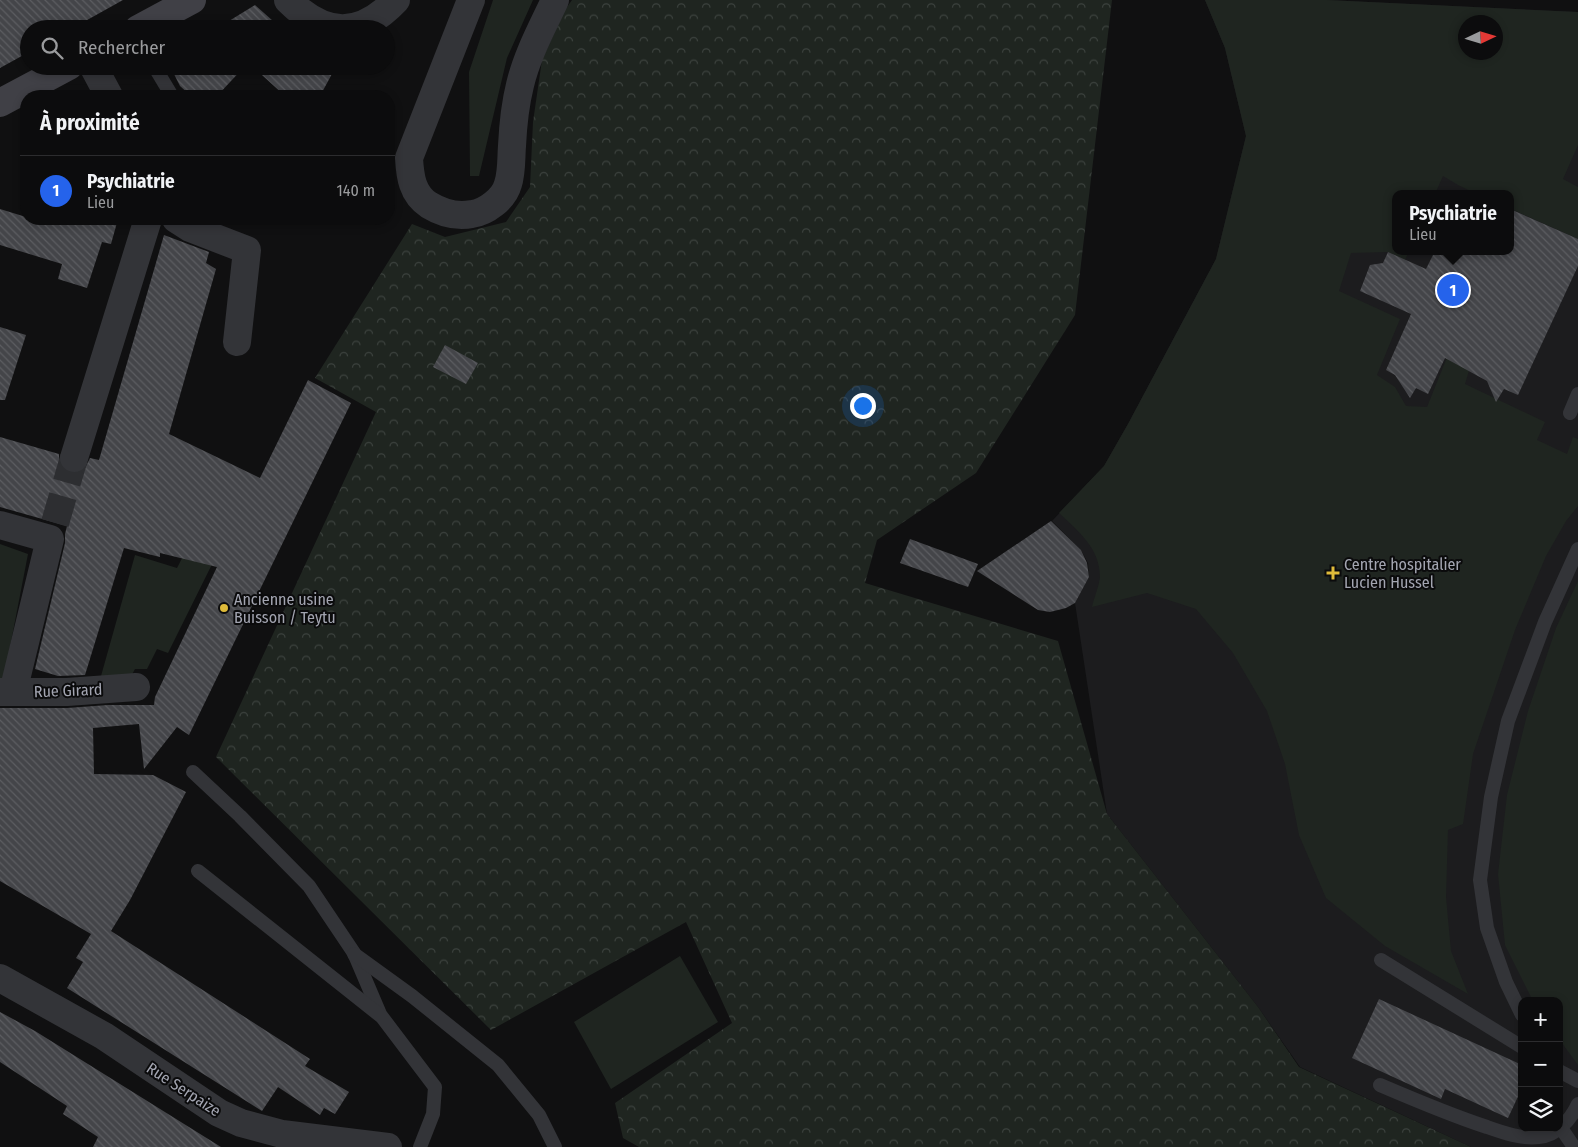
<!DOCTYPE html>
<html lang="fr">
<head>
<meta charset="utf-8">
<style>
  :root { --surface:#0c0c0d; --page:#151516; --text:#f1f3f6; --muted:#9a9b9d; --line:#2c2c2e; --accent:#2563eb }
  body { margin:0; font-family:"Fira Sans Condensed",sans-serif; background:var(--page); color:var(--text) }
  .controls { position:absolute; right:15px; bottom:15px; display:grid; overflow:hidden; border-radius:10px; box-shadow:0 2px 8px #0003 }
  .controls button { width:45px; height:45px; display:grid; place-items:center; padding:0; border:0; border-bottom:1px solid var(--line); background:var(--surface); color:var(--text); font:25px sans-serif }
  .compass { position:absolute; left:1458px; top:15px; width:45px; height:45px; border-radius:50%; background:var(--surface); box-shadow:0 2px 8px #0003; rotate:86deg }
  .you { position:absolute; left:862px; top:405px; width:18px; height:18px; margin:-12px; border:4px solid #fff; border-radius:50%; background:#1a73e8; box-shadow:0 0 0 8px #1a73e833 }
  .badge { display:grid; place-items:center; width:32px; height:32px; border-radius:50%; background:var(--accent); color:#fff; font-size:16px; font-weight:700 }
  .pin { position:absolute; translate:-50% -50%; border:2px solid #fff; box-shadow:0 1px 5px #0006 }
  .popup { position:absolute; left:1392px; top:190px; width:122px; height:65px; box-sizing:border-box; display:grid; place-content:center; border-radius:10px; background:var(--surface); filter:drop-shadow(0 1px 4px #0005); font-size:16px; white-space:nowrap; color:var(--muted) }
  .popup b { font-size:19px; color:var(--text) }
  .popup::after { content:''; position:absolute; left:50%; top:100%; margin-left:-10px; border:10px solid transparent; border-top-color:var(--surface) }
  .list { margin:0; padding:0; list-style:none }
  h2 { display:flex; justify-content:space-between; align-items:center; height:65px; margin:0; padding:0 20px; font-size:21px }
  h2 small { font-size:16px; font-weight:400; color:var(--muted) }
  .list li { display:grid; grid-template-columns:32px 1fr auto; gap:15px; align-items:center; box-sizing:border-box; height:70px; padding:0 20px; border-top:1px solid var(--line) }
  .list b { display:block; font-size:19px; white-space:nowrap }
  .list p { margin:0; font-size:16px; white-space:nowrap; color:var(--muted) }
  .list em { font-size:16px; font-style:normal; color:var(--muted) }
  .icon { flex:none; width:28px; height:28px; fill:none; stroke:currentColor; stroke-width:2; stroke-linecap:round; stroke-linejoin:round }
  .map { position:relative; flex:none; width:1578px; height:1147px; overflow:hidden }
  .search { position:absolute; background:var(--surface); box-shadow:0 2px 8px #0003; left:20px; top:20px; width:375px; height:55px; display:flex; align-items:center; gap:12px; box-sizing:border-box; padding:0 18px; border-radius:28px; color:var(--muted); font-size:19px }
  .panel { position:absolute; background:var(--surface); box-shadow:0 2px 8px #0003; left:20px; top:90px; width:375px; height:135px; border-radius:20px }
  .map>svg:first-child { display:block }
  .built { fill:#1c1c1e; fill-rule:evenodd }
  .green { fill:#1f2520; fill-rule:evenodd }
  .forest { fill:url(#forest-crowns) }
  .building { fill:url(#building-back-hatch) }
  .lines { fill:none; stroke-linecap:round; stroke-linejoin:round }
  .street-tunnel { stroke:#2d2e31; stroke-width:28; stroke-dasharray:28 14; stroke-linecap:butt }
  .lane { stroke:#333438; stroke-width:14 }
  .street { stroke:#333438; stroke-width:28 }
  .secondary { stroke:#404046; stroke-width:28 }
  .poi-dot { fill:#dfbb3a; stroke:#0b0b0c; stroke-width:2 }
  .labels { text-anchor:middle; stroke-width:4; stroke-linejoin:round; paint-order:stroke }
  .poi-label { font-size:16px; fill:#a3a5b1; stroke:#0b0b0c; text-anchor:start }
  .street-label { font-size:16px; fill:#a3a5b1; stroke:#0b0b0c }
</style>
</head>
<body>
<div class="map">
<svg width="1578" height="1147" viewBox="0 0 1578 1147">
  <defs>
    <pattern id="forest-crowns" width="20" height="18" patternUnits="userSpaceOnUse" patternTransform="scale(1.25)"><rect width="20" height="18" fill="#1f2520"/><path d="M2 6a3 3 0 1 1 6 0M12 15a3 3 0 1 1 6 0" fill="none" stroke="#3c423e"/></pattern>
    <pattern id="building-back-hatch" width="6" height="6" patternUnits="userSpaceOnUse" patternTransform="scale(1.25)"><rect width="6" height="6" fill="#444549"/><path d="M-1 5l2 2M0 0l6 6M5-1l2 2" fill="none" stroke="#5c5d61"/></pattern>
  </defs>
  <rect width="100%" height="100%" fill="#101011"/>
  <path class="built" d="M 1205,0 L 1327,0 L 1578,12 L 1578,1147 L 1471,1147 L 1300,1067 L 1258,1007 L 1107,814 L 1075,603 L 1089,577 L 1088,563 L 1081,550 L 1052,521 L 1104,466 L 1128,424 L 1216,259 L 1246,136 L 1225,48 ZM 1466,22 L 1496,22 L 1496,52 L 1466,52 ZM 1396,194 L 1510,194 L 1510,251 L 1396,251 ZM 1522,1001 L 1559,1001 L 1559,1128 L 1522,1128 Z"/>
  <g class="green">
    <path d="M 493,0 L 533,0 L 507,58 L 479,176 L 470,176 L 469,72 Z"/>
    <path d="M 1205,0 L 1327,0 L 1578,12 L 1578,145 L 1563,179 L 1578,187 L 1578,239 L 1511,209 L 1510,194 L 1477,194 L 1458,185 L 1443,176 L 1435,194 L 1396,194 L 1396,251 L 1409,251 L 1405,260 L 1388,252 L 1351,253 L 1339,291 L 1400,319 L 1377,375 L 1395,387 L 1406,406 L 1427,407 L 1454,340 L 1474,354 L 1465,384 L 1545,422 L 1537,440 L 1567,454 L 1573,437 L 1578,439 L 1578,506 L 1566,521 L 1546,556 L 1515,630 L 1473,754 L 1463,824 L 1448,830 L 1446,897 L 1451,951 L 1468,994 L 1385,946 L 1326,898 L 1299,835 L 1285,764 L 1267,711 L 1233,653 L 1196,609 L 1147,593 L 1092,607 C 1094,598 1099,586 1100,577 C 1100,548 1078,531 1059,513 L 1104,466 L 1128,424 L 1216,259 L 1246,136 L 1225,48 ZM 1466,22 L 1496,22 L 1496,52 L 1466,52 Z"/>
    <path d="M 199,525 L 225,538 L 168,653 L 157,649 L 147,669 L 135,669 L 127,684 L 101,676 L 135,555 L 177,568 Z"/>
    <path d="M 0,544 L 28,554 L 4,678 L 0,678 Z"/>
    <path d="M 1578,581 L 1578,1065 L 1559,1039 L 1559,1001 L 1533,1001 L 1505,945 L 1498,874 L 1507,795 L 1528,711 L 1556,628 Z"/>
    <path d="M 680,956 L 718,1022 L 611,1089 L 574,1022 Z"/>
  </g>
  <path class="forest" d="M 572,0 L 1112,0 L 1075,315 L 976,473 L 877,540 L 865,583 L 1058,641 L 1107,814 L 1258,1007 L 1299,1067 L 1471,1147 L 639,1147 L 623,1138 L 615,1103 L 732,1023 L 686,922 L 491,1030 L 216,757 L 376,412 L 315,378 L 412,224 L 445,237 L 506,222 L 530,187 L 533,122 L 542,60 L 565,10 Z"/>
  <g class="building">
    <path d="M 0,0 L 123,0 L 71,29 L 29,29 L 29,52 L 0,68 Z"/>
    <path d="M 255,5 L 282,29 L 216,29 Z"/>
    <path d="M 170,66 L 245,66 L 217,96 L 191,96 L 180,86 Z"/>
    <path d="M 248,66 L 326,66 L 333,72 L 320,96 L 285,96 L 252,66 L 251,68 Z"/>
    <path d="M 0,209 L 26,217 L 26,219 L 118,219 L 111,244 L 102,242 L 87,288 L 58,279 L 62,264 L 0,245 Z"/>
    <path d="M 1510,209 L 1578,239 L 1578,266 L 1518,395 L 1504,389 L 1496,402 L 1487,381 L 1445,358 L 1428,394 L 1416,388 L 1410,398 L 1395,375 L 1386,370 L 1411,314 L 1360,291 L 1370,265 L 1383,263 L 1388,252 L 1426,269 L 1435,251 L 1510,251 Z"/>
    <path d="M 164,235 L 209,252 L 206,263 L 216,269 L 169,434 L 260,478 L 308,380 L 351,403 L 189,735 L 177,727 L 144,769 L 139,724 L 93,728 L 94,774 L 153,775 L 186,792 L 130,900 L 111,931 L 310,1059 L 305,1066 L 349,1092 L 335,1114 L 324,1108 L 320,1115 L 278,1087 L 262,1111 L 67,988 L 83,962 L 76,958 L 91,934 L 0,881 L 0,708 L 67,708 L 108,705 L 154,705 L 155,697 L 217,567 L 160,553 L 160,557 L 124,548 L 85,675 L 58,676 L 35,669 L 65,543 L 65,534 L 67,526 L 0,507 L 0,437 L 59,454 L 59,461 L 62,468 L 70,473 L 77,473 L 84,470 L 90,458 L 99,460 Z"/>
    <path d="M 0,327 L 26,335 L 5,400 L 0,400 Z"/>
    <path d="M 445,345 L 478,363 L 466,384 L 433,367 Z"/>
    <path d="M 1051,521 L 1081,550 L 1087,563 L 1089,577 L 1075,603 L 1066,608 L 1050,612 L 1038,610 L 977,571 Z"/>
    <path d="M 910,539 L 978,564 L 968,587 L 900,563 Z"/>
    <path d="M 1379,999 L 1522,1065 L 1522,1088 L 1508,1118 L 1445,1089 L 1441,1099 L 1352,1058 Z"/>
    <path d="M 0,1012 L 35,1031 L 221,1147 L 93,1147 L 98,1137 L 63,1114 L 67,1106 L 0,1062 Z"/>
  </g>
  <g class="lines">
    <path class="street-tunnel" d="M 55,523 L 74,458"/>
    <g class="lane">
      <path d="M 154,66 L 172,96"/>
      <path d="M 1570,413 L 1578,394"/>
      <path d="M 193,772 L 240,816 L 309,886 L 354,953 L 380,1014"/>
      <path d="M 198,871 L 382,1017 L 435,1087 L 433,1114 L 420,1147"/>
      <path d="M 354,954 L 412,996 L 498,1065 L 539,1115 L 555,1147"/>
      <path d="M 1381,960 L 1522,1047"/>
      <path d="M 1522,1015 L 1506,982 L 1487,928 L 1480,880 L 1491,797 L 1508,721 L 1545,622 L 1578,549"/>
      <path d="M 1559,1071 L 1578,1081"/>
      <path d="M 1380,1085 C 1415,1100 1450,1115 1487,1127 C 1504,1133 1521,1139 1539,1137 C 1557,1136 1571,1119 1578,1104"/>
      <path d="M 1561,1128 L 1574,1147"/>
    </g>
    <g class="street">
      <path d="M 288,0 C 325,37 360,38 396,0"/>
      <path d="M 471,0 L 409,158 C 410,176 412,194 429,205 C 442,213 456,217 472,214 C 486,212 504,199 508,184 C 512,172 511,158 512,146 C 513,125 515,105 520,85 C 527,55 542,28 555,0"/>
      <path d="M 93,66 L 109,96"/>
      <path d="M 176,219 L 190,228 L 247,250 L 237,342"/>
      <path d="M 74,458 L 148,219"/>
      <path d="M 0,525 L 50,539 L 13,692"/>
      <path d="M 0,692 L 67,692 L 136,687"/>
      <path d="M 0,978 L 104,1036 L 219,1113 L 241,1123 L 282,1134 L 388,1147"/>
    </g>
    <g class="secondary">
      <path d="M 138,29 L 192,0"/>
      <path d="M 0,103 L 69,66"/>
    </g>
  </g>
  <g class="poi-dot">
    <path d="M1330.5 565.5h5v5h5v5h-5v5h-5v-5h-5v-5h5z"/>
    <circle cx="224" cy="608" r="5"/>
  </g>
  <g class="labels">
    <g class="poi-label">
      <text x="1344" y="570">Centre hospitalier<tspan x="1344" dy="18">Lucien Hussel</tspan></text>
      <text x="234" y="605">Ancienne usine<tspan x="234" dy="18">Buisson / Teytu</tspan></text>
    </g>
    <g class="street-label">
      <text transform="translate(68 690) rotate(-2)" y="6">Rue Girard</text>
      <text transform="translate(184 1089) rotate(33)" y="6">Rue Serpaize</text>
    </g>
  </g>
</svg>
<div class="controls">
<button>+</button>
<button>−</button>
<button><svg class="icon" aria-label="layers" viewBox="0 0 24 24"><path d="M12 4l9 5-9 5-9-5zM3 14l9 5 9-5"/></svg></button>
</div>
<svg class="compass" viewBox="-18 -18 36 36"><path d="M0-13l5 13h-10z" fill="#e53935"/><path d="M0 13l5-13h-10z" fill="#9a9b9d"/></svg>
<div class="you"></div>
<div class="pin badge" style="left:1453px;top:290px">1</div>
<div class="popup"><b>Psychiatrie</b>Lieu</div>
<div class="search"><svg class="icon" aria-label="search" viewBox="0 0 24 24"><circle cx="10" cy="10" r="6"/><path d="M15 15l6 6"/></svg>Rechercher</div>
<section class="panel">
<h2>À proximité<small></small></h2>
<ul class="list">
<li><span class="badge">1</span><div><b>Psychiatrie</b><p>Lieu</p></div><em>140 m</em></li>
</ul>
</section>
</div>
</body>
</html>
